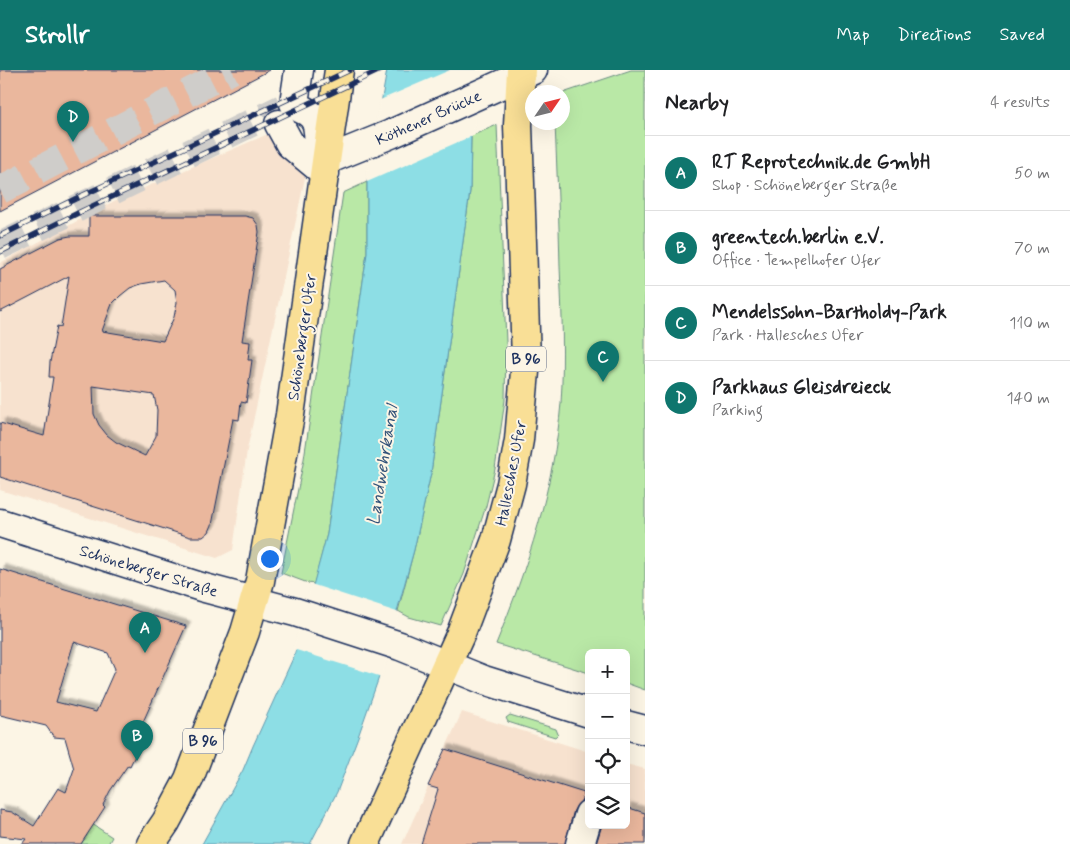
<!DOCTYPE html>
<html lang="en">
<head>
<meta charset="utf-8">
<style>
  :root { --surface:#fff; --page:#f2f2f2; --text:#202124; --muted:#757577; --line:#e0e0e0; --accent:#0f766e }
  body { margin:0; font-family:Mynerve,sans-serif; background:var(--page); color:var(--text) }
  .controls { position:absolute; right:15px; bottom:15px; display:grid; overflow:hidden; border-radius:8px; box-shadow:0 5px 20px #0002 }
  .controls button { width:45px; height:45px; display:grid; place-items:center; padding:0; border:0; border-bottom:1px solid var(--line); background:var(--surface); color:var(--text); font:25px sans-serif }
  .compass { position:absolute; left:525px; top:15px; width:45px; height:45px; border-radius:50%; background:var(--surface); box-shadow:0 5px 20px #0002; rotate:55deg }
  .you { position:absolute; left:269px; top:488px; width:18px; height:18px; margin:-12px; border:4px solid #fff; border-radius:50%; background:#1a73e8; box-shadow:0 0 0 8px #1a73e833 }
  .badge { display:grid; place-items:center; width:32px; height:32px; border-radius:50%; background:var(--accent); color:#fff; font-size:16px; font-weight:700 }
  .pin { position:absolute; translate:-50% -41px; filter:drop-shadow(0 1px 2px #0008) }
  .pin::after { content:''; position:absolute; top:26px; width:18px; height:15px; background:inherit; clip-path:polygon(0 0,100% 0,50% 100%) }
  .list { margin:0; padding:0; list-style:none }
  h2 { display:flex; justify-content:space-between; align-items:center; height:65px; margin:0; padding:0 20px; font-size:21px }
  h2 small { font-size:16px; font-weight:400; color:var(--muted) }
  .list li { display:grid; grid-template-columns:32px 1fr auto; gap:15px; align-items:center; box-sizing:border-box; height:75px; padding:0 20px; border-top:1px solid var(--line) }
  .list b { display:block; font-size:19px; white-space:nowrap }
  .list p { margin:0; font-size:16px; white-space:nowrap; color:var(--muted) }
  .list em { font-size:16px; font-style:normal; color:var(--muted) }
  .icon { flex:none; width:28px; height:28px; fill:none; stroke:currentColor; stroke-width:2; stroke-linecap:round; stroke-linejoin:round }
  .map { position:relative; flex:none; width:645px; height:774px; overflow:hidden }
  header { display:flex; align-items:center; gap:30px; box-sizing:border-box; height:70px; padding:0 25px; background:var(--accent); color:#fff }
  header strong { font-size:24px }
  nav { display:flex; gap:28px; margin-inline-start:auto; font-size:18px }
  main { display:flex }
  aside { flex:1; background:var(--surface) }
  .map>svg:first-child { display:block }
  .built { fill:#f7e2cf }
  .green { fill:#b9e8a6; stroke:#6a8c82 }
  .water { fill:#8ddee5; stroke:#5f98af }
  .pier { fill:#fcf5e5 }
  .building { fill:#eab79d; stroke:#1b2f5e; fill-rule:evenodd; filter:url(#shadow) }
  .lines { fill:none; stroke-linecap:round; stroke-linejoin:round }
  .minor-tunnel { stroke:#cfcdca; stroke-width:28; stroke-dasharray:28 14; stroke-linecap:butt }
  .minor-casing { stroke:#1b2f5e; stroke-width:31 }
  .major-casing { stroke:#1b2f5e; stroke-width:31 }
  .minor { stroke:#fcf5e5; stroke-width:28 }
  .major { stroke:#f9df96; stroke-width:28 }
  .rail-casing { stroke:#1b2f5e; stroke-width:5.5 }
  .rail { stroke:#fcf5e5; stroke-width:4; stroke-dasharray:11; stroke-linecap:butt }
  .labels { text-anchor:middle; stroke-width:4; stroke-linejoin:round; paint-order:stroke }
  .shield { fill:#fcf5e5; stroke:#5e6a86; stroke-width:1 }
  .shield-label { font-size:15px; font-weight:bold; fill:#1b2f5e }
  .street-label { font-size:16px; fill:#1b2f5e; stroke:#fcf5e5 }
  .water-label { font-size:18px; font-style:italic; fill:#325279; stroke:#fcf5e5 }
</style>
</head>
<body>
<header>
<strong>Strollr</strong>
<nav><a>Map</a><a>Directions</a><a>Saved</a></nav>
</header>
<main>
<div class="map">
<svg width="645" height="774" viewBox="0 0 645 774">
  <defs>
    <filter id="shadow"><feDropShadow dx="4.5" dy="-4.5" stdDeviation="1" flood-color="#0004"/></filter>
  </defs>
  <rect width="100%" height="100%" fill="#fcf5e5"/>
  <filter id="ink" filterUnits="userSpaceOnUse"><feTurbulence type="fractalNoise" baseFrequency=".02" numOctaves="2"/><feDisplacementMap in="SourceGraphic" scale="10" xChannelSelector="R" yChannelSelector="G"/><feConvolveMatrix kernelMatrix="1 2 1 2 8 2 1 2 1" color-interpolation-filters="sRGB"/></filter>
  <g filter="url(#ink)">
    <g class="built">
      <path d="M 268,64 L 306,103 L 247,380 L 233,480 L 217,488 L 0,420 L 0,193 L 114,131 Z"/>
      <path d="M 462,642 L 589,682 L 589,755 L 626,755 L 626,694 L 645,699 L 645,774 L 402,774 Z"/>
    </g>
    <g class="green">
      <path d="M 631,0 L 645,0 L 645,620 L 626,613 L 626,583 L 589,583 L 589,603 L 496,574 C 528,496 554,417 561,333 C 564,288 562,242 560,197 C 559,149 557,101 555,53 L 562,52 L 563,23 Z"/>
      <path d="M 497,55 L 506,272 L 505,330 L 495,399 L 486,436 L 464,504 L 441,556 L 409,547 L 398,541 L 414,480 L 431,403 L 470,121 L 471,66 Z"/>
      <path d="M 367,112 L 367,183 L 327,464 L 314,514 L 308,513 L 281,503 L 304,389 L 343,123 Z"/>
      <path d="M 510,645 L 556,659 L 558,664 L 555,667 L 508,652 L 506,648 Z"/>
      <path d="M 89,752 L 112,767 L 108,774 L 81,774 L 87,765 Z"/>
    </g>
    <path class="water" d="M 387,0 L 477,0 L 471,66 L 470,121 L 431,403 L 414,480 L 378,610 L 359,664 L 337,722 L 310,774 L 202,774 L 243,700 L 253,676 L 294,586 L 327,464 L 367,183 L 367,112 Z"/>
    <g class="pier">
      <path d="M 450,0 L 480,0 L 474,65 L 367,112 L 366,104 L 380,30 Z"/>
      <path d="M 311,514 L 400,543 L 382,607 L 293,579 Z"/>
    </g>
    <g class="building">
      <path d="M 0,0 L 270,0 L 0,141 Z"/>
      <path d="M 89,146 L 245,146 L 253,148 L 258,155 L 259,162 L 242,271 L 250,272 L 248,290 L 252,290 L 246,333 L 241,332 L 239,350 L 233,349 L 212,455 L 209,462 L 203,467 L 190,467 L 0,407 L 0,353 L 44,366 L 53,307 L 49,307 L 50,292 L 57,256 L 61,257 L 69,206 L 0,242 L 0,199 L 60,168 L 70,166 L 89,166 ZM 164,210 L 175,220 L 177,232 L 174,247 L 163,271 L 102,261 L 112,234 L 120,226 L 130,218 L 141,214 ZM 93,316 L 154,325 L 157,340 L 156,366 L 145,386 L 116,372 L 107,365 L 99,355 L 94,344 Z"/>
      <path d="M 0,499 L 186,556 L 134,672 L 140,675 L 130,696 L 128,695 L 110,721 L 103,735 L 105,737 L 81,774 L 22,774 L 26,769 L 0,766 L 0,740 L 12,742 L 34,756 L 58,718 L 66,722 L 74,699 L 65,668 L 54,667 L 46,656 L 0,645 ZM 74,572 L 108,583 L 115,599 L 96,642 L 56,632 Z"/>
      <path d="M 445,679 L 584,723 L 581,731 L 574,740 L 565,774 L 421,774 L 438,719 L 428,716 Z"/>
      <path d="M 626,737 L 645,743 L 645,774 L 596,774 L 602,755 L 626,755 Z"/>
    </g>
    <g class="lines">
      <g class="minor-tunnel">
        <path d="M 0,120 L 232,0"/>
        <path d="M 0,176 L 282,38"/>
      </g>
      <g class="minor-casing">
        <g id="minor">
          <path d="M 299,0 L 294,33 C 301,41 305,39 311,45 C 322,55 317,72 319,85 L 327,90 L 391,64 L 533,0"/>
          <path d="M 279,54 L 290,74 L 325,103"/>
          <path d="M 0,453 L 201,517 L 295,542 L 400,576 L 484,610 L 589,643"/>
          <path d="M 626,655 L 645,660"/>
          <path d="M 580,774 L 589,744"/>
        </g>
      </g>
      <g class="major-casing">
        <g id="major">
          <path d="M 151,774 L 166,752 L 189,709 L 245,562 L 260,511 L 290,345 L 339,0"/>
          <path d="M 365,774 L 461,563 L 496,470 L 511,414 L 519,370 L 526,290 L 518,55 L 521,0"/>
        </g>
      </g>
      <use href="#minor" class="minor"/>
      <use href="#major" class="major"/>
      <g class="rail-casing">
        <g id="rail">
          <path d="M 0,166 L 75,129 L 350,0"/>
          <path d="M 0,182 L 80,142 L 380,0"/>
        </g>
      </g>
      <use href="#rail" class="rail"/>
    </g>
  </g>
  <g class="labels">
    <g class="shield">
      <rect x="506" y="276.5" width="40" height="25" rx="4"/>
      <rect x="183" y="658.5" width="40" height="25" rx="4"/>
    </g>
    <g class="shield-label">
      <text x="526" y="294">B 96</text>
      <text x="203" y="676">B 96</text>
    </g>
    <g class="street-label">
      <text transform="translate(428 47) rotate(-24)" y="6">Köthener Brücke</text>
      <text transform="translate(301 267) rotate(-82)" y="6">Schöneberger Ufer</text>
      <text transform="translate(510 403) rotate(-79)" y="6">Hallesches Ufer</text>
      <text transform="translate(149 500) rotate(17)" y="6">Schöneberger Straße</text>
    </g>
    <g class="water-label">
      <text transform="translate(382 395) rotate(-81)" y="6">Landwehrkanal</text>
    </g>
  </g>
</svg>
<div class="controls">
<button>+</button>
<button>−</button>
<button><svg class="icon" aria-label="locate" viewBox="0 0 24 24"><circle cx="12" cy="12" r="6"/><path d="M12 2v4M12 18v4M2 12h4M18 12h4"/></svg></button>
<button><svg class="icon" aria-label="layers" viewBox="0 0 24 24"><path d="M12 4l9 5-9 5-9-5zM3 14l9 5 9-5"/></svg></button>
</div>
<svg class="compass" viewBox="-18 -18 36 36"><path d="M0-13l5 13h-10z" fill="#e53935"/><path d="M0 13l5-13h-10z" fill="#757577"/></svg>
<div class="you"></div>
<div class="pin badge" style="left:145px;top:583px">A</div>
<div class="pin badge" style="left:137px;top:691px">B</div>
<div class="pin badge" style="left:603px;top:312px">C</div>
<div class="pin badge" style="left:73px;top:72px">D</div>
</div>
<aside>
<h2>Nearby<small>4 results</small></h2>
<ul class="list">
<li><span class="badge">A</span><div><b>RT Reprotechnik.de GmbH</b><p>Shop · Schöneberger Straße</p></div><em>50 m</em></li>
<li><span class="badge">B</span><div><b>greentech.berlin e.V.</b><p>Office · Tempelhofer Ufer</p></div><em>70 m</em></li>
<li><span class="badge">C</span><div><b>Mendelssohn-Bartholdy-Park</b><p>Park · Hallesches Ufer</p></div><em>110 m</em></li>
<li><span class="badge">D</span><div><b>Parkhaus Gleisdreieck</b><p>Parking</p></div><em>140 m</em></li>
</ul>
</aside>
</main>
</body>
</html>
